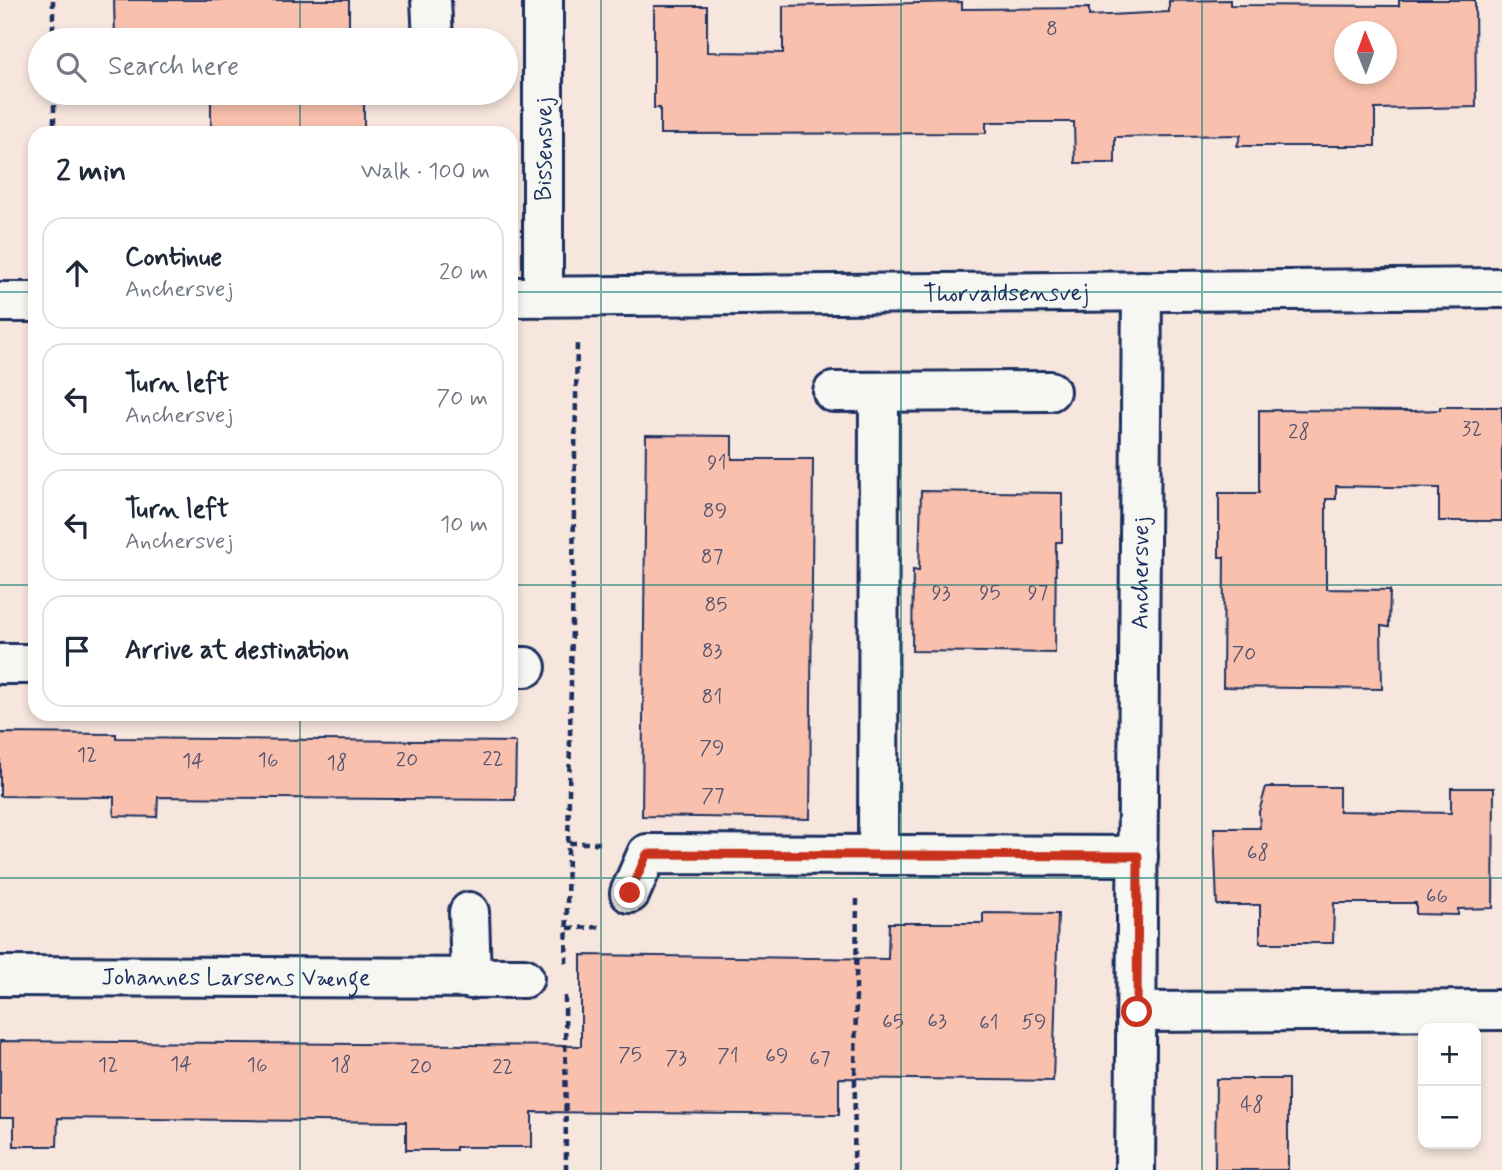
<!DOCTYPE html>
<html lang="en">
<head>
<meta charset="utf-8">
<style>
  :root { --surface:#fff; --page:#f6f6f7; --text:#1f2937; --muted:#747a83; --line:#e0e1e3 }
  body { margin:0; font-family:Mynerve,sans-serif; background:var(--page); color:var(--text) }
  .controls { position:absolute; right:21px; bottom:21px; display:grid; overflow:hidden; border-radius:14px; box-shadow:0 4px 10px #0003 }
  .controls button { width:63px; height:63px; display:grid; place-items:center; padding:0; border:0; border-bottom:2px solid var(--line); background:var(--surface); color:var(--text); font:35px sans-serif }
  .compass { position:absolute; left:1334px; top:21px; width:63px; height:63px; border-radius:50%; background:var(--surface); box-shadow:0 4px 10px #0003; rotate:359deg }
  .stop { position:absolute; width:21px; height:21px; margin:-16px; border:5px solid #c8321e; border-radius:50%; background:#fff }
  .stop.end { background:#c8321e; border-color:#fff; box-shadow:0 2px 7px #0008 }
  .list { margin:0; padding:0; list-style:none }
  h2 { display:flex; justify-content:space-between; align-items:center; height:91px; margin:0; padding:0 28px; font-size:30px }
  h2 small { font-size:23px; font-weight:400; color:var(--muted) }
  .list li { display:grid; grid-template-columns:46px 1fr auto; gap:21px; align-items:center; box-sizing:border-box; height:112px; margin:0 14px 14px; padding:0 14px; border:2px solid var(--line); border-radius:21px }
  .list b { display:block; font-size:26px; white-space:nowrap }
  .list p { margin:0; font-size:23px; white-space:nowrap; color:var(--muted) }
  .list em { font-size:23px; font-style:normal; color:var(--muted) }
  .icon { flex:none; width:38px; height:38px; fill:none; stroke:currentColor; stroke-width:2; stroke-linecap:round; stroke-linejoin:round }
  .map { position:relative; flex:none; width:1502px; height:1170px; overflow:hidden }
  .search { position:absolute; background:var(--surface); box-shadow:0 4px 10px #0003; left:28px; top:28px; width:490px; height:77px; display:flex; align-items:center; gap:18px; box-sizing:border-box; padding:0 24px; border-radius:38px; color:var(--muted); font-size:26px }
  .panel { position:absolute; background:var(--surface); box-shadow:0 4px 10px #0003; left:28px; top:126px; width:490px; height:595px; border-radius:21px }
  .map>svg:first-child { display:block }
  .building { fill:#f9c1ad; stroke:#1b2f5e; stroke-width:2; fill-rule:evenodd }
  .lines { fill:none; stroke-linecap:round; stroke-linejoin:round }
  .minor-casing { stroke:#1b2f5e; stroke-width:44 }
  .path { stroke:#1b2f5e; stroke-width:4.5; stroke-dasharray:7 5; stroke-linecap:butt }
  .minor { stroke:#f6f6f2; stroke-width:38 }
  .route { stroke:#c8321e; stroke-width:9 }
  .grid { fill:none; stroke:#0f766e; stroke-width:2; stroke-opacity:0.55 }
  .labels { text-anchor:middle; stroke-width:7; stroke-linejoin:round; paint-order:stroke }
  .number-label { font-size:21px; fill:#525472 }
  .street-label { font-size:24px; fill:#1b2f5e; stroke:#f6f6f2 }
</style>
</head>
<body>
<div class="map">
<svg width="1502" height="1170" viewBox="0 0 1502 1170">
  <rect width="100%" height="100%" fill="#f7e6dd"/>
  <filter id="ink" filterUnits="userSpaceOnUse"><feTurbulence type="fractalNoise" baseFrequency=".0143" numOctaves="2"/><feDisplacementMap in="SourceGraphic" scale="14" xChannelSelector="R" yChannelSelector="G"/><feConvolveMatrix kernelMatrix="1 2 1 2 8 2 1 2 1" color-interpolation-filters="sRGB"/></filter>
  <g filter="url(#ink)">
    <g class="building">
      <path d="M 114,0 L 349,0 L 349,40 L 115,40 Z"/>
      <path d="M 1230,0 L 1230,5 L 1399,6 L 1399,0 L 1475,0 L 1476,107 L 1375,109 L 1375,146 L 1237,146 L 1241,135 L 1115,137 L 1115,163 L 1075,163 L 1074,122 L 986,122 L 986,133 L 660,134 L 660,108 L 654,108 L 654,6 L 707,6 L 707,52 L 783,53 L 783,6 L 962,2 L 962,9 L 1089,8 L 1089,16 L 1169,12 L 1169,1 ZM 1345,32 L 1387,32 L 1387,74 L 1345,74 Z"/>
      <rect x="211" y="93" width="153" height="40"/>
      <path d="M 1440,407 L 1502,407 L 1502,521 L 1439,521 L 1439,488 L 1336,486 L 1336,499 L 1326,499 L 1326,589 L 1390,590 L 1389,627 L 1381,626 L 1382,689 L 1223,687 L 1224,557 L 1219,557 L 1219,493 L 1259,493 L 1259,410 L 1412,411 L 1440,410 Z"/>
      <path d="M 646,435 L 732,436 L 732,459 L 813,459 L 810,819 L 642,816 Z"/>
      <path d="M 921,491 L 1062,493 L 1062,542 L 1056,542 L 1055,653 L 912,651 L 913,570 L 919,571 Z"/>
      <path d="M 0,733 L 116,734 L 116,738 L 516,742 L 515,800 L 158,797 L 157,817 L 114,816 L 114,797 L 0,796 Z"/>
      <path d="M 1266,787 L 1339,787 L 1339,811 L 1451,813 L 1451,788 L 1494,788 L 1493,908 L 1458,909 L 1458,915 L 1416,914 L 1416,903 L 1334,903 L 1333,943 L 1260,943 L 1260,905 L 1217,905 L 1214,828 L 1260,828 L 1259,812 Z"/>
      <path d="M 983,913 L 1058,914 L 1053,1081 L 839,1078 L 839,1115 L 532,1112 L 532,1147 L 456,1147 L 456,1150 L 406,1150 L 406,1122 L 58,1118 L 57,1146 L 14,1146 L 14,1118 L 0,1118 L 0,1041 L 581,1046 L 581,955 L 888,959 L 889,923 L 983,923 Z"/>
      <path d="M 1216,1079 L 1288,1079 L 1288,1170 L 1215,1170 Z"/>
    </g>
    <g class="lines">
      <g class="minor-casing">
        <g id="minor">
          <path d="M 431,0 L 433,40"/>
          <path d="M 543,0 L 543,297"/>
          <path id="s1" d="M 511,297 L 1502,288"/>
          <path d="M 0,302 L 35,302"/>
          <path d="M 833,392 L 1050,391"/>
          <path d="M 0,664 L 35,664"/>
          <path d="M 511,667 L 526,667"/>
          <path d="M 878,854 L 879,392"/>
          <path d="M 630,893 L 647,854 L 1138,856"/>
          <path d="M 469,912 L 471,979"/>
          <path id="s2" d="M 0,976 L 524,978"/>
          <path d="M 1137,1012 L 1502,1010"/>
          <path id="s3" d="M 1135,1170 L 1142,291"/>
        </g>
      </g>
      <g class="path">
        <path d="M 53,0 L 53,40"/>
        <path d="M 54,93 L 54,133"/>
        <path d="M 569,843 L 605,843"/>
        <path d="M 568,928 L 603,927"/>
        <path d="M 566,963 L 577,342"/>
        <path d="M 565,996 L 566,1170"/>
        <path d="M 854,1170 L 857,898"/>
      </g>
      <use href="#minor" class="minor"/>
    </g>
  </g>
  <g class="lines" filter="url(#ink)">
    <path class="route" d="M 630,893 L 647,854 L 1138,856 L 1137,1012"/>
  </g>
  <path class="grid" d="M 300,0 L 300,40M 601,0 L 601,1170M 901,0 L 901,1170M 1202,0 L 1202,1170M 300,93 L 300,133M 0,292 L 35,292M 511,292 L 1502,292M 0,585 L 35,585M 511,585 L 1502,585M 300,714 L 300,1170M 0,878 L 1502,878"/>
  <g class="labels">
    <g class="number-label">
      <text x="1052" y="35">8</text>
      <text x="1472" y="435">32</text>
      <text x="1299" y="438">28</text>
      <text x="717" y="469">91</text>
      <text x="715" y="517">89</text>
      <text x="712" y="563">87</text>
      <text x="941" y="599">93</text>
      <text x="990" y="599">95</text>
      <text x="1038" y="599">97</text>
      <text x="716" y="611">85</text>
      <text x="712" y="657">83</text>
      <text x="1244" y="660">70</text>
      <text x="712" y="703">81</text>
      <text x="712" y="754">79</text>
      <text x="87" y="761">12</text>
      <text x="493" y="765">22</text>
      <text x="268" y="766">16</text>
      <text x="407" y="766">20</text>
      <text x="193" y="767">14</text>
      <text x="337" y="769">18</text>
      <text x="713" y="802">77</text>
      <text x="1258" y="859">68</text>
      <text x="1437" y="902">66</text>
      <text x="937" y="1027">63</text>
      <text x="893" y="1028">65</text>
      <text x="1034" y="1028">59</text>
      <text x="989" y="1029">61</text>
      <text x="630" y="1061">75</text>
      <text x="728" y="1062">71</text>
      <text x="777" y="1062">69</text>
      <text x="676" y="1064">73</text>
      <text x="820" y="1065">67</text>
      <text x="181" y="1070">14</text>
      <text x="108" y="1071">12</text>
      <text x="257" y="1071">16</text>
      <text x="341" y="1071">18</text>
      <text x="421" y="1073">20</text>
      <text x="503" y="1073">22</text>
      <text x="1252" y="1111">48</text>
    </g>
    <g class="street-label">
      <text transform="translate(543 149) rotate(-90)" y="8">Bissensvej</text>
      <text dy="8" stroke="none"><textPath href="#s1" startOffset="495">Thorvaldsensvej</textPath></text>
      <text dy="8" stroke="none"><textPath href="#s3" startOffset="597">Anchersvej</textPath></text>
      <text dy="8" stroke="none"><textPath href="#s2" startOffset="236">Johannes Larsens Vænge</textPath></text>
    </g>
  </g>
</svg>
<div class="controls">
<button>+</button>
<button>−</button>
</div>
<svg class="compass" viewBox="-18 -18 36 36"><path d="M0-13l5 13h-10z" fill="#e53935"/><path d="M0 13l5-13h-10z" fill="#747a83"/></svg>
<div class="stop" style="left:1137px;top:1012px"></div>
<div class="stop end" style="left:630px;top:893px"></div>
<div class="search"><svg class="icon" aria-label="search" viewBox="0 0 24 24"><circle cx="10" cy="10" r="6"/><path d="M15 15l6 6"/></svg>Search here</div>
<section class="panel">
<h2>2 min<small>Walk · 100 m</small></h2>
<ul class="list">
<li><svg class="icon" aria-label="ahead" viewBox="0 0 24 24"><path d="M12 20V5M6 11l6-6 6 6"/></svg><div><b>Continue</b><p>Anchersvej</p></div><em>20 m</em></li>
<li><svg class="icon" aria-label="left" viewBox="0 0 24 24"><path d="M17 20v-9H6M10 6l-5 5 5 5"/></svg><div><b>Turn left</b><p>Anchersvej</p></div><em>70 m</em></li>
<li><svg class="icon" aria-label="left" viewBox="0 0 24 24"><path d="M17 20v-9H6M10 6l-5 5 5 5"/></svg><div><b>Turn left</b><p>Anchersvej</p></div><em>10 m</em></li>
<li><svg class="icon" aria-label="arrive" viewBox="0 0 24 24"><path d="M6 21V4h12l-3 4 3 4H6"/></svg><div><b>Arrive at destination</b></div></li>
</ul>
</section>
</div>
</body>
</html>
